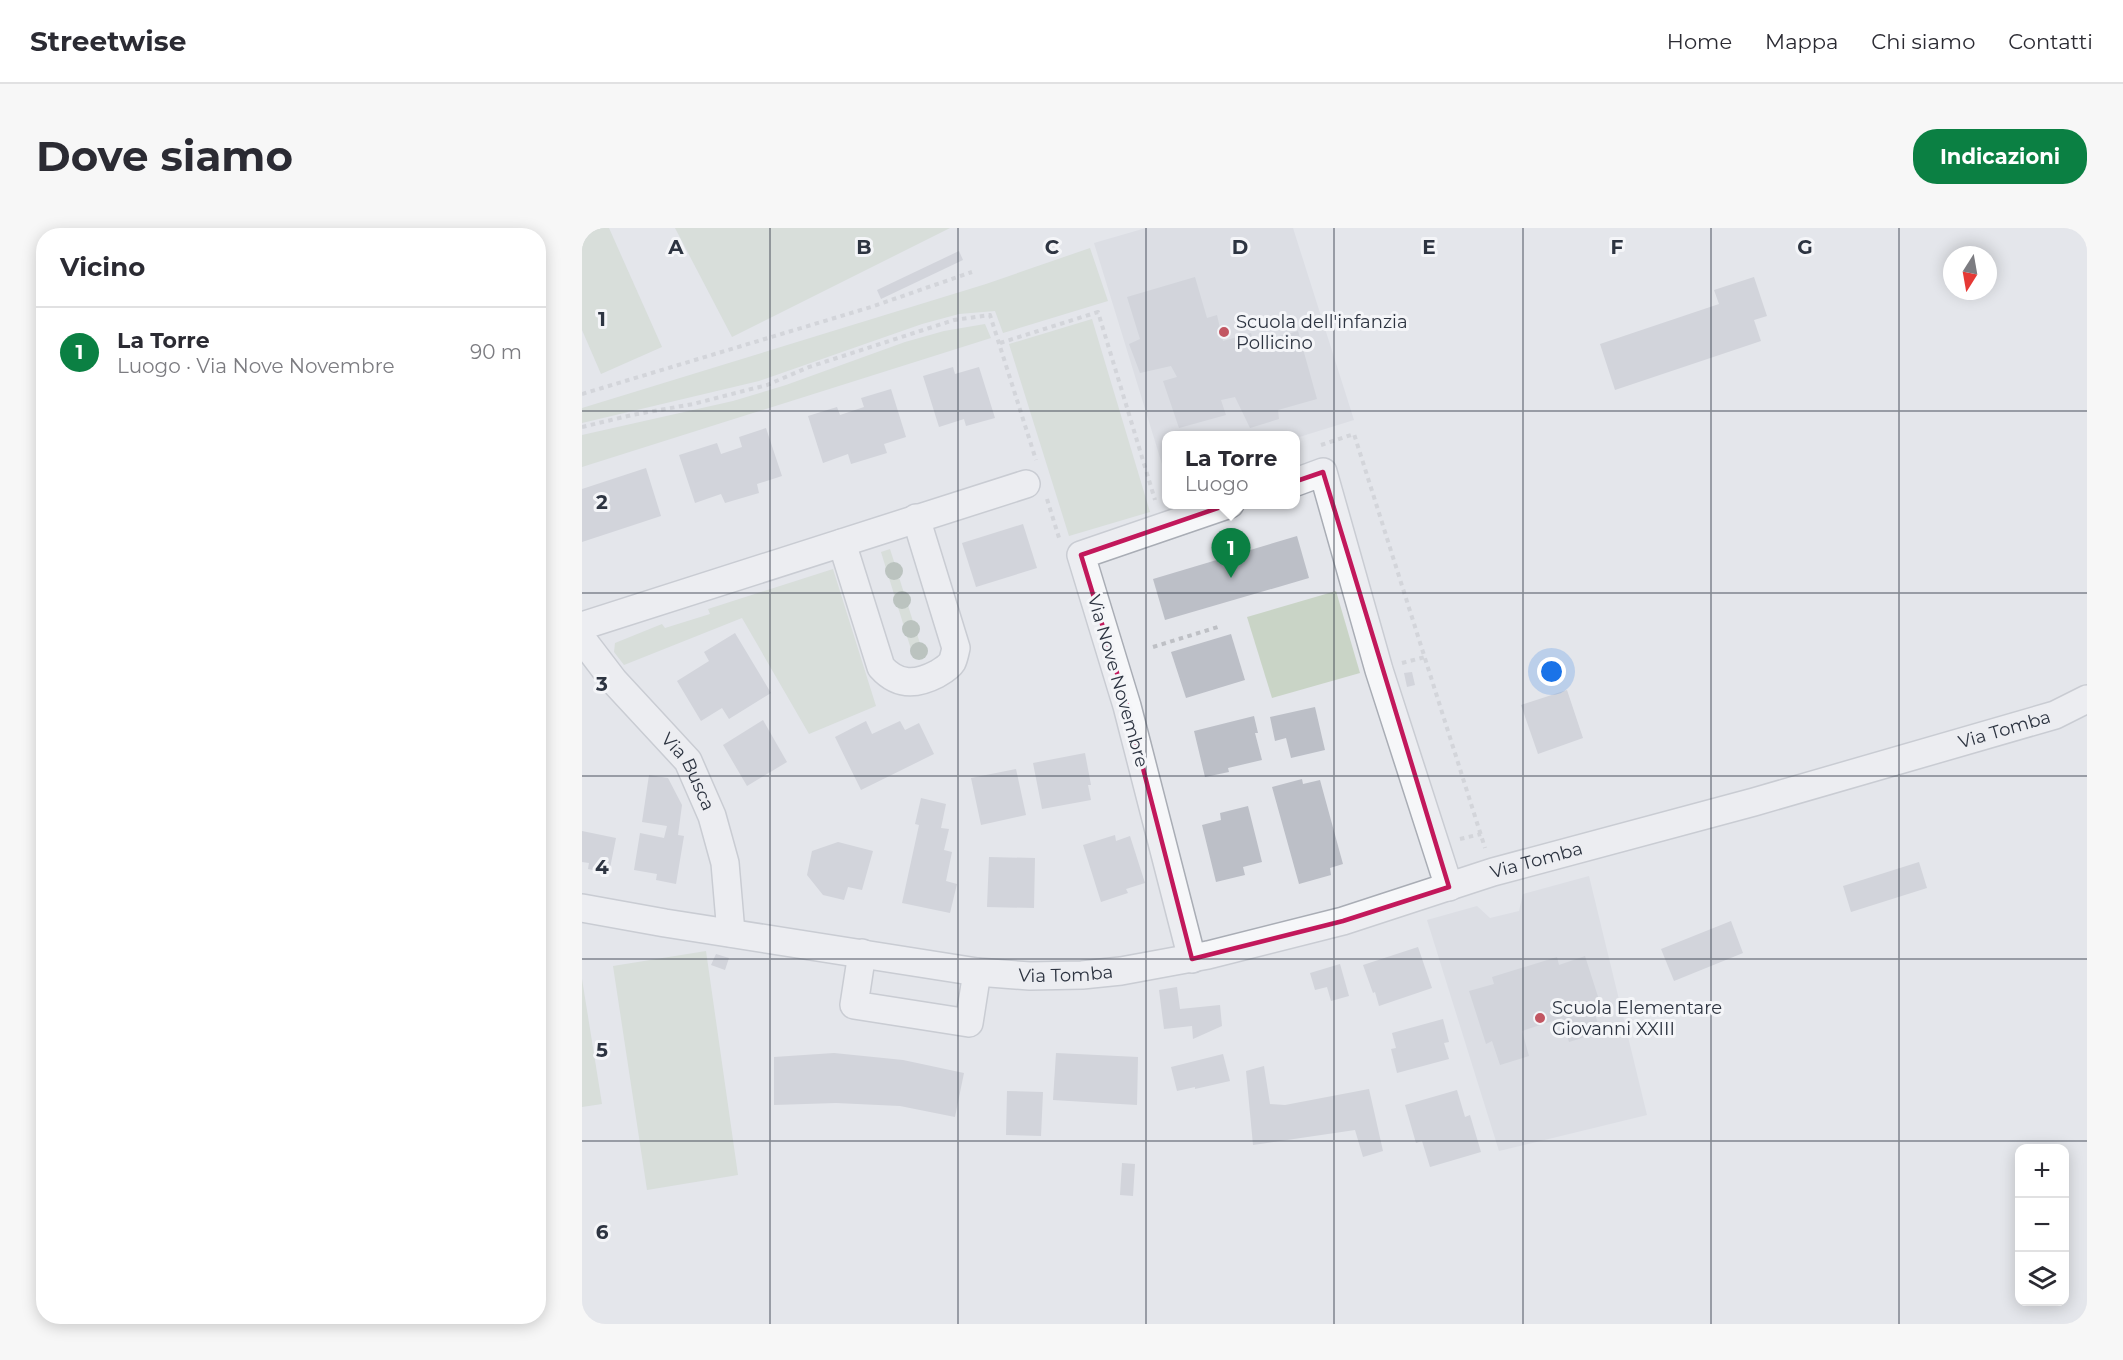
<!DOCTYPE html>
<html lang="it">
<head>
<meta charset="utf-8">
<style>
  :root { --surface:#fff; --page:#f7f7f7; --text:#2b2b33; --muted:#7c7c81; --line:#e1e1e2; --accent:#0b8043 }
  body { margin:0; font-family:Montserrat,sans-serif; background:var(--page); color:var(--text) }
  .controls { position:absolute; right:18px; bottom:18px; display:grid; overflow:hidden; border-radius:12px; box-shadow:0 3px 15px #0003 }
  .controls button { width:54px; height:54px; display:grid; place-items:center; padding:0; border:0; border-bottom:2px solid var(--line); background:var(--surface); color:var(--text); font:30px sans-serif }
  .compass { position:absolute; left:1361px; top:18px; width:54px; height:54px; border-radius:50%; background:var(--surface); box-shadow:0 3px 15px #0003; rotate:191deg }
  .you { position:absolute; left:970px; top:444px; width:21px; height:21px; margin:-15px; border:4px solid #fff; border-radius:50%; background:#1a73e8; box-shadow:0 0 0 9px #1a73e833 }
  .badge { display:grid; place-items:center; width:39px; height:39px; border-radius:50%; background:var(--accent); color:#fff; font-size:20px; font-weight:700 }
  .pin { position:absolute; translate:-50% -50px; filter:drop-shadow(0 2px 3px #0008) }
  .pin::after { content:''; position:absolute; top:32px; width:21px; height:18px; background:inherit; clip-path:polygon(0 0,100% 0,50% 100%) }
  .popup { position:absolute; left:580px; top:203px; width:138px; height:78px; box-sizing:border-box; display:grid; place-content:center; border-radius:12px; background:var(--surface); filter:drop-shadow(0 2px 4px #0005); font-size:20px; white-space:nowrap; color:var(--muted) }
  .popup b { font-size:22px; color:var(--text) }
  .popup::after { content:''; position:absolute; left:50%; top:100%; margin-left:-12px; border:12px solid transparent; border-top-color:var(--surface) }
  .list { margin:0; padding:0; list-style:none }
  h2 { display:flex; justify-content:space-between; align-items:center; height:78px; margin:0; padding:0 24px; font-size:26px }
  h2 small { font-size:20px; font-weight:400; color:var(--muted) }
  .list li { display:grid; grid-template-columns:39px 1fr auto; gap:18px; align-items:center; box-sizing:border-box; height:90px; padding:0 24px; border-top:2px solid var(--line) }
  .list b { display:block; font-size:22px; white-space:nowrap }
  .list p { margin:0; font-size:20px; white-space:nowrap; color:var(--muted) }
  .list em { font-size:20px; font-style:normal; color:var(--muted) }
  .icon { flex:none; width:33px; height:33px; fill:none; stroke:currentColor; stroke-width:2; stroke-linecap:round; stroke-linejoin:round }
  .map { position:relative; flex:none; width:1505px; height:1096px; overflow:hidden; border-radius:24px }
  header { display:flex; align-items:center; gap:36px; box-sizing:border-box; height:84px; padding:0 30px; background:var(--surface); border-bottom:2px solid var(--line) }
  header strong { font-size:28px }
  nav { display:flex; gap:33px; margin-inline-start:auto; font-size:21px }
  .intro { display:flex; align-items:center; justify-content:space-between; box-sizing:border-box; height:144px; padding:0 36px }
  h1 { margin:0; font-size:42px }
  .button { padding:15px 27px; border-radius:24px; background:var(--accent); color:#fff; font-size:21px; font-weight:700 }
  main { display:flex; gap:36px; padding:0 36px }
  aside { flex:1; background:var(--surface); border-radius:24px; box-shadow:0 3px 15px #0003 }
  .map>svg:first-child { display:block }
  .built { fill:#d2d5dc }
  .green { fill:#c9d4c6 }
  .building { fill:#bcbfc7 }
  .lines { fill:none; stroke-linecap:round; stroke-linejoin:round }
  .street-casing { stroke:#a9adb5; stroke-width:30 }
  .path { stroke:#bec0c5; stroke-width:4; stroke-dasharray:4.5 4.5; stroke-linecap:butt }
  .street { stroke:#f6f7f9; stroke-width:27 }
  .tree { fill:#8a9a8b }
  .marked { fill:none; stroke:#c2185b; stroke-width:4.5; stroke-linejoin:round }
  .grid { fill:none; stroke:#2d3441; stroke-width:1.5; stroke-opacity:0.55 }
  .poi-dot { fill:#c25662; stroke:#f4f5f8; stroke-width:2 }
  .labels { text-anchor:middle; stroke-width:6; stroke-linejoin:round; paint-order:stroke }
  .poi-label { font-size:18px; fill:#2d3441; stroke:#f4f5f8; text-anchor:start }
  .street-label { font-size:18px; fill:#2d3441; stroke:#f4f5f8 }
  .grid-label { font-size:20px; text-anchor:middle; font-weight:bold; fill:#2d3441; stroke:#f4f5f8; stroke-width:6; stroke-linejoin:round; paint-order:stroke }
</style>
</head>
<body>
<header>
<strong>Streetwise</strong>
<nav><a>Home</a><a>Mappa</a><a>Chi siamo</a><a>Contatti</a></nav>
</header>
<div class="intro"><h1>Dove siamo</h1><a class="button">Indicazioni</a></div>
<main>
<aside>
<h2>Vicino<small></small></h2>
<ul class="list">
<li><span class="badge">1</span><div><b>La Torre</b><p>Luogo · Via Nove Novembre</p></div><em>90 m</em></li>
</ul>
</aside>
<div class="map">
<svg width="1505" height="1096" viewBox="0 0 1505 1096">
  <rect width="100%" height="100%" fill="#e4e6eb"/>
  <g class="built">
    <path d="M 564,0 L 711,0 L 772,192 L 714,210 L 714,208 L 584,208 L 584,249 L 512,15 Z"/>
    <path d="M 1007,648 L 1065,887 L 917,923 L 845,692 L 895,678 L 908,690 L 937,683 L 941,666 Z"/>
  </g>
  <g class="green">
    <path d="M 0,0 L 27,0 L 80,119 L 19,146 L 0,102 Z"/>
    <path d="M 93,0 L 368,0 L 150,109 Z"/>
    <path d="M 508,20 L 526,73 L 421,105 L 413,83 L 377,86 L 340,96 L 177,153 L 0,195 L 0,180 L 404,56 Z"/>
    <path d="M 510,91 L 568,284 L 487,308 L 427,116 Z"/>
    <path d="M 403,96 L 409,110 L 0,239 L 0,207 L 151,173 L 204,157 L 323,114 L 362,103 Z"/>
    <path d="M 308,321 L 342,428 L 332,431 L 299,324 Z"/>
    <path d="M 251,341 L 294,478 L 227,506 L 160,390 L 42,437 L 32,424 L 33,415 L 80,396 L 83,400 L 128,386 L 126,381 Z"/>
    <path d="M 754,363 L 778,445 L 690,470 L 665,389 Z"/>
    <path d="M 124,723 L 156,947 L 65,962 L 31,738 Z"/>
    <path d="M 0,751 L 20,876 L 0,879 Z"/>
  </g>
  <g class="building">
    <path d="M 377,23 L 381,32 L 299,71 L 295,62 Z"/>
    <path d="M 613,49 L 625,90 L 635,87 L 641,113 L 669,105 L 672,115 L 716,103 L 735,171 L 696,182 L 697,191 L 668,200 L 653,169 L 639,172 L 644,187 L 597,200 L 581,153 L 595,149 L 589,138 L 558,145 L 547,116 L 558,111 L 545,69 Z"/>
    <path d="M 1172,49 L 1185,88 L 1172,92 L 1179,113 L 1033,162 L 1018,116 L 1137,76 L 1132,62 Z"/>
    <path d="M 371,139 L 373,146 L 397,139 L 413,190 L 384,198 L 382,191 L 357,199 L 341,148 Z"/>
    <path d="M 309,161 L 324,209 L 302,216 L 305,225 L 269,236 L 266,226 L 241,235 L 226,188 L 255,179 L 258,187 L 282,179 L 279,170 Z"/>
    <path d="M 184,200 L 200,248 L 175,256 L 177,265 L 143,275 L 139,266 L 113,275 L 97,227 L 135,215 L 139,226 L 160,219 L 157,209 Z"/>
    <path d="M 64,240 L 79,288 L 0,314 L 0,261 Z"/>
    <path d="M 441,296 L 455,340 L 394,359 L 380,315 Z"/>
    <path d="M 715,308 L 727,350 L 583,392 L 571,351 Z"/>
    <path d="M 153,405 L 189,465 L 147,491 L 140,480 L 119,493 L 95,453 L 127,433 L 122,424 Z"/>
    <path d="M 649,406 L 663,452 L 604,470 L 589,424 Z"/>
    <path d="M 830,444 L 833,457 L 825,459 L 822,445 Z"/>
    <path d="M 985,462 L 1001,510 L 956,526 L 939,477 Z"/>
    <path d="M 733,479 L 743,522 L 709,530 L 704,510 L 693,513 L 688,489 Z"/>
    <path d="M 672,488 L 676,505 L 673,505 L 680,532 L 646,540 L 647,544 L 623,549 L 612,503 Z"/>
    <path d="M 181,492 L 205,534 L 165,558 L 141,517 Z"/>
    <path d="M 284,493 L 290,506 L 318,493 L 323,502 L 337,495 L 352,526 L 279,562 L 253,509 Z"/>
    <path d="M 503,525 L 509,557 L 506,557 L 509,572 L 460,581 L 451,535 Z"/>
    <path d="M 434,541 L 444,587 L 399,597 L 389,550 Z"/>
    <path d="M 67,547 L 86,550 L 100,577 L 96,607 L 102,608 L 94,656 L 74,652 L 75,646 L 52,642 L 58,605 L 82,610 L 85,598 L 60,594 Z"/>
    <path d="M 720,551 L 721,556 L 738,552 L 761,636 L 748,640 L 749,647 L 717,656 L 690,559 Z"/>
    <path d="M 339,570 L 364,576 L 359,600 L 367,601 L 362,622 L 370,624 L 364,653 L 375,656 L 368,685 L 320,675 L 337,597 L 333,596 Z"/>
    <path d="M 666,578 L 680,634 L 661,639 L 663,647 L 634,654 L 620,597 L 639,592 L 638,585 Z"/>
    <path d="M 0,603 L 34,610 L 27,645 L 6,641 L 7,635 L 0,634 Z"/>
    <path d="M 533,607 L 534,613 L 548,608 L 563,655 L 544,661 L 546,665 L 519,674 L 501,617 Z"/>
    <path d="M 256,614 L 291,623 L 280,662 L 266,659 L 262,672 L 241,667 L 225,647 L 230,623 Z"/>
    <path d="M 407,629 L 453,630 L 452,680 L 405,679 Z"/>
    <path d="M 1337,634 L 1345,660 L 1269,684 L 1261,658 Z"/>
    <path d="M 1149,693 L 1161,725 L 1092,753 L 1079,721 Z"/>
    <path d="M 836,719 L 850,760 L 797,778 L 793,764 L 791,765 L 781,737 Z"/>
    <path d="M 134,726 L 147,730 L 143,742 L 129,737 Z"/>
    <path d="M 1003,728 L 1019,778 L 1011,781 L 1019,804 L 987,814 L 980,790 L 940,803 L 947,828 L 918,837 L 910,813 L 904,816 L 887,763 L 912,756 L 910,749 L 975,729 L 977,737 Z"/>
    <path d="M 758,736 L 767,768 L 749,773 L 745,759 L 733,762 L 728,745 Z"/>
    <path d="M 595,759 L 598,781 L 638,777 L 640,798 L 611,811 L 610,798 L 582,801 L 577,762 Z"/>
    <path d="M 861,791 L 867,814 L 862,815 L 867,831 L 815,845 L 809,821 L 814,820 L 810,805 Z"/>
    <path d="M 252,825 L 321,832 L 382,845 L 373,889 L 318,878 L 254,875 L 192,877 L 192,829 Z"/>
    <path d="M 474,825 L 556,829 L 555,877 L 471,872 Z"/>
    <path d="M 641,826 L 648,853 L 613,861 L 613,859 L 595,863 L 589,839 Z"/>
    <path d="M 682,838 L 688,876 L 703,877 L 787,861 L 801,923 L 781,929 L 773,902 L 671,917 L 664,843 Z"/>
    <path d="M 875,862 L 883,889 L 888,887 L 899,924 L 848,939 L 840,913 L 834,915 L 823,877 Z"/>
    <path d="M 425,863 L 461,864 L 459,908 L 424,907 Z"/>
    <path d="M 540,935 L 553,936 L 551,968 L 538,967 Z"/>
  </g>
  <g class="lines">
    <g class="street-casing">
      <g id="street">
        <path d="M 714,254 L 741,244 L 797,442 L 867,659"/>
        <path d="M 260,315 L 299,439 C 316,458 334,457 355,446 C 360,443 367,439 370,434 C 372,430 373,424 374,420 L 334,290"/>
        <path d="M 0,398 L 444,256"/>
        <path id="s1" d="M 0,411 L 32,453 L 106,533 L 130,588 L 143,635 L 149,705"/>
        <path id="s2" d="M 0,680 L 83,695 L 395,744 L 448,748 L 500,747 L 539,743 L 626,727 L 761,693 L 911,644 L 1172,574 L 1473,487 L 1505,471"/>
        <path d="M 280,725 L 272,777 L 387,795 L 395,744"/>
        <path d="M 610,731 L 545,478 L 499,327 L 648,276"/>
      </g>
    </g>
    <g class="path">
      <path d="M 418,115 L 516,84 L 573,272"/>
      <path d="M 0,166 L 289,79 L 390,44"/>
      <path d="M 0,199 L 50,187 L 111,176 L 185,157 L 227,139 L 372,92 L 408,87 L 454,232"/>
      <path d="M 739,217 L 772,206 L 903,620"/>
      <path d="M 465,271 L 478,313"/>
      <path d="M 571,419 L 639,398"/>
      <path d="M 820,435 L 843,429"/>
      <path d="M 878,611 L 899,606"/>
    </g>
    <use href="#street" class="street"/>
  </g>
  <g class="tree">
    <circle cx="312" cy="343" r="9"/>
    <circle cx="320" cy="372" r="9"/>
    <circle cx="329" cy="401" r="9"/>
    <circle cx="337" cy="423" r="9"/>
  </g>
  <path d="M0 0H1505V1096H0ZM 741,244 L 867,659 L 761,693 L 610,731 L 545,478 L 499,327 Z" fill="#e4e6eb" fill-opacity=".55" fill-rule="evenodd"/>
  <path class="marked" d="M 741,244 L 867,659 L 761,693 L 610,731 L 545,478 L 499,327 Z"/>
  <path class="grid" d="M 188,0 L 188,1096M 376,0 L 376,1096M 564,0 L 564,1096M 752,0 L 752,1096M 941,0 L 941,1096M 1129,0 L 1129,1096M 1317,0 L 1317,1096M 0,183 L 1505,183M 0,365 L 1505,365M 0,548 L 1505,548M 0,731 L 1505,731M 0,913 L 1505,913"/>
  <g class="poi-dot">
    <circle cx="642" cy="104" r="6"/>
    <circle cx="958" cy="790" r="6"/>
  </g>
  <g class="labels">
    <g class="poi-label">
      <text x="654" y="100">Scuola dell'infanzia<tspan x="654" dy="21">Pollicino</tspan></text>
      <text x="970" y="786">Scuola Elementare<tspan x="970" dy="21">Giovanni XXIII</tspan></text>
    </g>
    <g class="street-label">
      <text transform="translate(536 453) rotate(74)" y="6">Via Nove Novembre</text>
      <text dy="6" stroke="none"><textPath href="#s2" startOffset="1461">Via Tomba</textPath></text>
      <text dy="6" stroke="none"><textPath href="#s1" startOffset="171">Via Busca</textPath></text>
      <text dy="6" stroke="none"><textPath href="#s2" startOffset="975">Via Tomba</textPath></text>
      <text dy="6" stroke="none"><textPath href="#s2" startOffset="489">Via Tomba</textPath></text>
    </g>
  </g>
  <g class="grid-label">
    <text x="94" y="26">A</text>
    <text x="282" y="26">B</text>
    <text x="470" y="26">C</text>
    <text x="658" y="26">D</text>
    <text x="847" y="26">E</text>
    <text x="1035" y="26">F</text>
    <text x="1223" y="26">G</text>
    <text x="20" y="98">1</text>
    <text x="20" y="281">2</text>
    <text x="20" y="463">3</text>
    <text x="20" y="646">4</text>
    <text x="20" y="829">5</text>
    <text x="20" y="1011">6</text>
  </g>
</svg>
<div class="controls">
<button>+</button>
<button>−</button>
<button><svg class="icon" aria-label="layers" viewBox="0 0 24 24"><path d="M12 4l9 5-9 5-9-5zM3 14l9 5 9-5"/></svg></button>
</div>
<svg class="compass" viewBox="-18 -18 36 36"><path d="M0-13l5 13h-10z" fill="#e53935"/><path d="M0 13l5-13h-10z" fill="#7c7c81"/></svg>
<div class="you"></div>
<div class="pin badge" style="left:649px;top:350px">1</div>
<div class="popup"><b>La Torre</b>Luogo</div>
</div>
</main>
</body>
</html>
